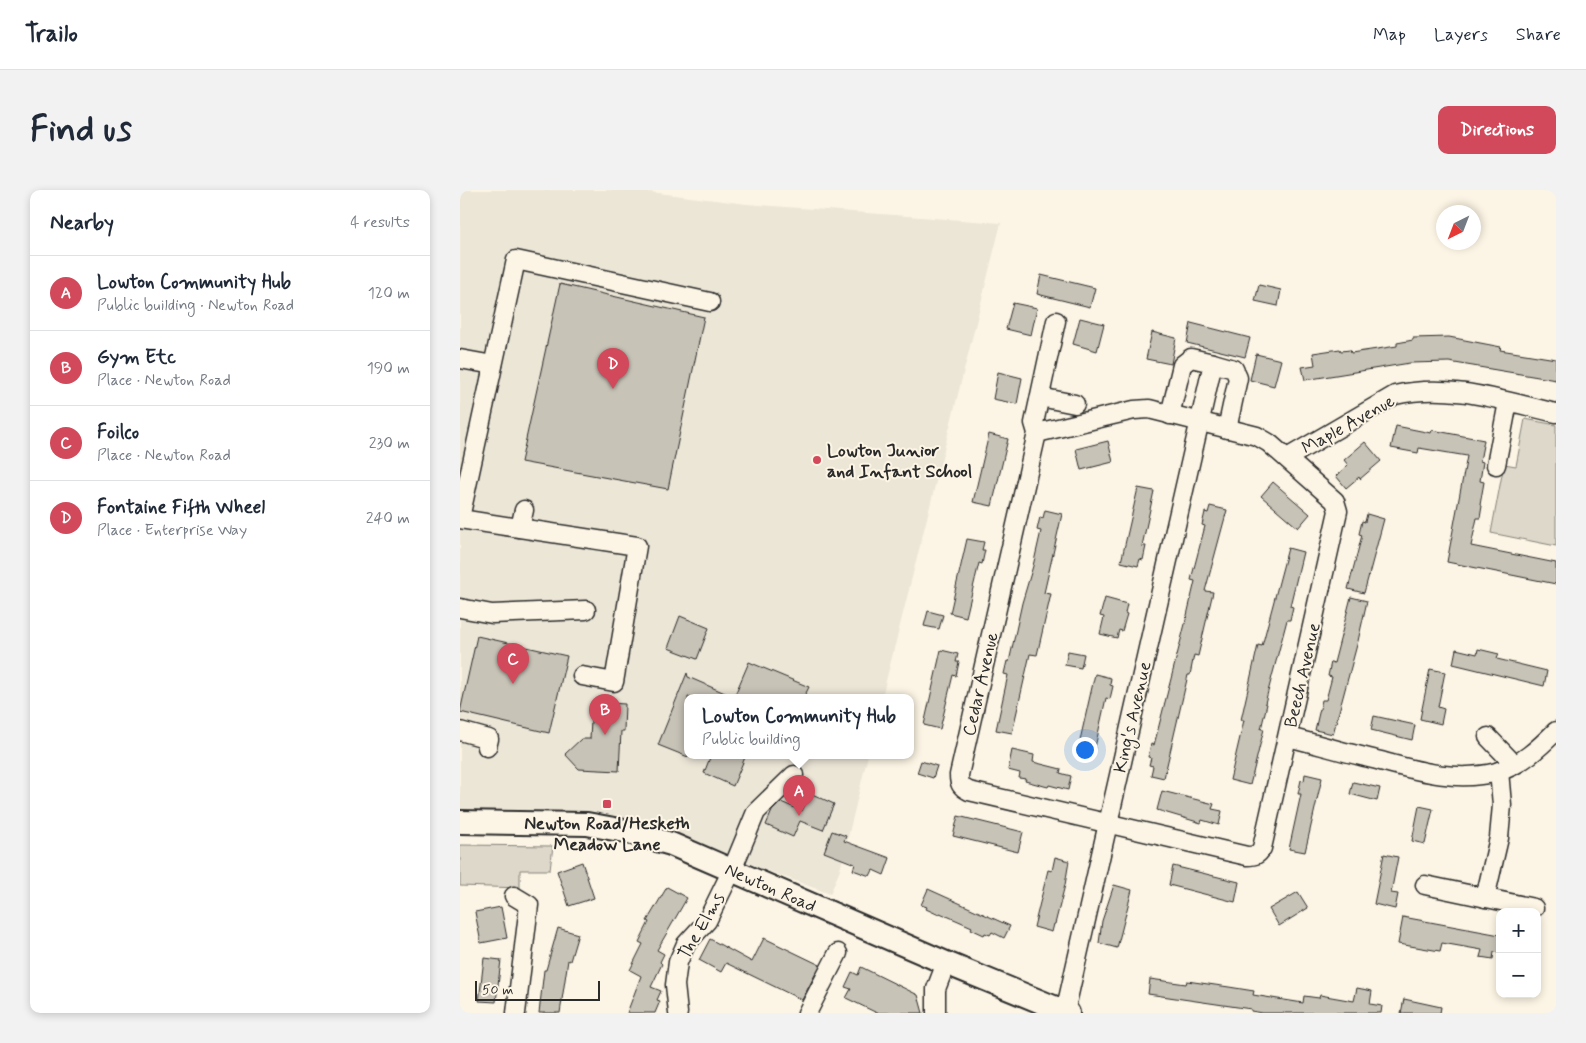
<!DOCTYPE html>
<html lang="en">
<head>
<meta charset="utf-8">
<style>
  :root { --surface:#fff; --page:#f2f2f3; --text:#1f2937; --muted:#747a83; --line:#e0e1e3; --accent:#d1495b }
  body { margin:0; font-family:Mynerve,sans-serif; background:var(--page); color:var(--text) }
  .controls { position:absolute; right:15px; bottom:15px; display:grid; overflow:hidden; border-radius:10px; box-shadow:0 2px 8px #0003 }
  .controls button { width:45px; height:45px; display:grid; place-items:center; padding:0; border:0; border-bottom:1px solid var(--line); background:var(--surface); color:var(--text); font:25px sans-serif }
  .compass { position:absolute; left:976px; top:15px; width:45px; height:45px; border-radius:50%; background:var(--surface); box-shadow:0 2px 8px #0003; rotate:222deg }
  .scale { position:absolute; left:15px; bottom:12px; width:125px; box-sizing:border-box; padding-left:5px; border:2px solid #2b2b2b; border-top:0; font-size:14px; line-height:18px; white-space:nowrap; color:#2b2b2b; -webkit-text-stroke:4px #fcf5e5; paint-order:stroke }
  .you { position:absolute; left:624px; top:559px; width:18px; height:18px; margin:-12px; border:4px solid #fff; border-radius:50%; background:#1a73e8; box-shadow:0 0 0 8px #1a73e833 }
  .badge { display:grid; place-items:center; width:32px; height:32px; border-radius:50%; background:var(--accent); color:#fff; font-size:16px; font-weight:700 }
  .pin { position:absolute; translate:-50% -41px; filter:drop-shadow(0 1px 2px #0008) }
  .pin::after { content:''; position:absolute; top:26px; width:18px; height:15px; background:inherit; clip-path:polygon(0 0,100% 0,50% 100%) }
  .popup { position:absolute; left:224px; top:504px; width:230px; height:65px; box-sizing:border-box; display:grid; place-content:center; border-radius:10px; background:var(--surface); filter:drop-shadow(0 1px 4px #0005); font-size:16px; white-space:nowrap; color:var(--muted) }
  .popup b { font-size:19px; color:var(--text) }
  .popup::after { content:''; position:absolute; left:50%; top:100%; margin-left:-10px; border:10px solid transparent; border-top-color:var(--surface) }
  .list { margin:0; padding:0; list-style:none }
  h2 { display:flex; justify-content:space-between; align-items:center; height:65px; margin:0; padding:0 20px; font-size:21px }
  h2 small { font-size:16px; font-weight:400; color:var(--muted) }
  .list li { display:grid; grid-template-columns:32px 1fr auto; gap:15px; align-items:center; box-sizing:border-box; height:75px; padding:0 20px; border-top:1px solid var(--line) }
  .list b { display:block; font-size:19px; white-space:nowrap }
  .list p { margin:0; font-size:16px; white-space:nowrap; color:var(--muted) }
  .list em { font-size:16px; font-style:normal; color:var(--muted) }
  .map { position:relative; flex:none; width:1096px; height:823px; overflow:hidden; border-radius:10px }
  header { display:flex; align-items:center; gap:30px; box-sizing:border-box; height:70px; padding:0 25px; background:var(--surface); border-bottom:1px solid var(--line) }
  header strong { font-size:24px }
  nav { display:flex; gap:28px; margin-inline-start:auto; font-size:18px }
  .intro { display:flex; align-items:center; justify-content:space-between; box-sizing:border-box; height:120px; padding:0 30px }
  h1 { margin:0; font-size:35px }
  .button { padding:12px 22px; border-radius:10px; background:var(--accent); color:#fff; font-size:18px; font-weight:700 }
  main { display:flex; gap:30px; padding:0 30px }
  aside { flex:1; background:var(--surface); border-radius:10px; box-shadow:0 2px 8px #0003 }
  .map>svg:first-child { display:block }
  .built { fill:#ece6d7 }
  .green { fill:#ded8ca; stroke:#84827a }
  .building { fill:#c8c3b7; stroke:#2b2b2b }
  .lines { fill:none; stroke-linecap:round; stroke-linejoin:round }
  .minor-casing { stroke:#2b2b2b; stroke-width:21 }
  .major-casing { stroke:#2b2b2b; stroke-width:26 }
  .minor { stroke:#fcf5e5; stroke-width:18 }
  .major { stroke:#fcf5e5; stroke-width:22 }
  .poi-dot { fill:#d1495b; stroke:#fcf5e5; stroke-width:2 }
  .labels { text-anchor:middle; stroke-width:4; stroke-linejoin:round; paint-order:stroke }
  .street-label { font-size:18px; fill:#2b2b2b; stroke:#fcf5e5 }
  .poi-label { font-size:18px; font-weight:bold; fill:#2b2b2b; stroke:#fcf5e5; text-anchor:start }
</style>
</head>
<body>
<header>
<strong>Trailo</strong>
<nav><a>Map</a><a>Layers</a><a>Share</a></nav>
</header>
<div class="intro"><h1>Find us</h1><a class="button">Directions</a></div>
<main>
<aside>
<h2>Nearby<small>4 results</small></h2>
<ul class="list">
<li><span class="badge">A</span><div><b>Lowton Community Hub</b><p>Public building · Newton Road</p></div><em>120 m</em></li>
<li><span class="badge">B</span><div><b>Gym Etc</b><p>Place · Newton Road</p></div><em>190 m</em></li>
<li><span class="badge">C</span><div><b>Foilco</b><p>Place · Newton Road</p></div><em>230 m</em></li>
<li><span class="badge">D</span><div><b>Fontaine Fifth Wheel</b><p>Place · Enterprise Way</p></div><em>240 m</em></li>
</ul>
</aside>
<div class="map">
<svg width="1096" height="823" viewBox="0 0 1096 823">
  <rect width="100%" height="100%" fill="#fcf5e5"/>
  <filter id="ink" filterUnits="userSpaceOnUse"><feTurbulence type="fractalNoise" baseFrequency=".02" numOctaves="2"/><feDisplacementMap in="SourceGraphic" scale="10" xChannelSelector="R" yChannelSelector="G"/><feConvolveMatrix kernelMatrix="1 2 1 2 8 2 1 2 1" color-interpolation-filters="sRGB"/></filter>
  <g filter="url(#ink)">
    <path class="built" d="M 0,0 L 174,0 L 287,14 L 541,33 L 422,507 L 228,507 L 228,565 L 408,565 L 380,680 L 370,704 L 159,625 L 0,630 Z"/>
    <g class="green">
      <path d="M 1065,229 L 1096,235 L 1096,356 L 1031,343 L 1044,274 L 1056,276 Z"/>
      <path d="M 0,655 L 93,656 L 90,680 L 60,680 L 60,698 L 0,696 Z"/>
    </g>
    <g class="building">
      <path d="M 581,85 L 635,98 L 630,117 L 577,104 Z"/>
      <path d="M 100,94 L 244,127 L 208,299 L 61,272 Z"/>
      <path d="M 799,95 L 821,100 L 818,116 L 795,111 Z"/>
      <path d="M 553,113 L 577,118 L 571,145 L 546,139 Z"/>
      <path d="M 620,128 L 644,134 L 637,161 L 613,154 Z"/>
      <path d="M 731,133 L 790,148 L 785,167 L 727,153 Z"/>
      <path d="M 692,142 L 716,148 L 711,174 L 686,169 Z"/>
      <path d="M 989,147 L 1041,157 L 1040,160 L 1096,169 L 1096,190 L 989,172 L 950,173 L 845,190 L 842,177 L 855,175 L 853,163 L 880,159 L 881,161 L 890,160 L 891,163 L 937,156 L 937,153 L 953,150 L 953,148 Z"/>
      <path d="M 796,164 L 821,170 L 814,196 L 790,190 Z"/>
      <path d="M 538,182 L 562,188 L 557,214 L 533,209 Z"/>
      <path d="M 936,236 L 971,243 L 972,240 L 1024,250 L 1020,271 L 1023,272 L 1020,291 L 1024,292 L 1020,315 L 1022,316 L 1020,328 L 1017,328 L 1011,356 L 1096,373 L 1096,394 L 987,372 L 1007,266 L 959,258 L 958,263 L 931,258 Z"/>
      <path d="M 529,244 L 548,249 L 532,316 L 513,312 Z"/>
      <path d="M 648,251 L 653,272 L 621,280 L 616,259 Z"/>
      <path d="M 905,252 L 921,271 L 900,289 L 899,287 L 886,298 L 876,286 L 888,275 L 884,270 Z"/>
      <path d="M 813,292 L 850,324 L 838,338 L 801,306 Z"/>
      <path d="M 678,298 L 694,301 L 682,356 L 686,356 L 683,370 L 680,369 L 678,376 L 661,372 Z"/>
      <path d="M 750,316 L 767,320 L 745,401 L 753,402 L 738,466 L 734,465 L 730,485 L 728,485 L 704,588 L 691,585 L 693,576 L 689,575 L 691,568 L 688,567 L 691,554 L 694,555 L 725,434 L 735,391 L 731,390 L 733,382 L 745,336 L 742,335 L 745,322 L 748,323 Z"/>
      <path d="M 585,320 L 602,324 L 584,403 L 591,404 L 577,465 L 570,464 L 552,543 L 536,540 L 548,485 L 544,484 L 547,471 L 549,472 L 562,413 L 573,376 L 581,341 L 577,340 L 580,327 L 583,328 Z"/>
      <path d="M 907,324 L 924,329 L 904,403 L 888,399 L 902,345 L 899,344 L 902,331 L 905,332 Z"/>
      <path d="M 507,349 L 524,352 L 522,360 L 525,360 L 522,374 L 519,373 L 506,427 L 490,423 Z"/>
      <path d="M 828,358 L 843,362 L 830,416 L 833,417 L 830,430 L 827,430 L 805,513 L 807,514 L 801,539 L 804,539 L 790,595 L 770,590 L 784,530 L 781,530 L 798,455 L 802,456 Z"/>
      <path d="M 891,407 L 907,411 L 898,451 L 873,544 L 855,540 L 862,510 L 866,510 L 872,487 L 868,486 L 871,472 L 874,473 Z"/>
      <path d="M 645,408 L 667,414 L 665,423 L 667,424 L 662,441 L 659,440 L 657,448 L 640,444 L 644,427 L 640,426 Z"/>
      <path d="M 468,421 L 483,425 L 479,439 L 464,436 Z"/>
      <path d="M 220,426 L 249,438 L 237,469 L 208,458 Z"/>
      <path d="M 17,446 L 107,466 L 89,543 L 0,522 Z"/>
      <path d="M 996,459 L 1017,464 L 1018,459 L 1039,464 L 1037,469 L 1087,481 L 1084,496 L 993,474 Z"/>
      <path d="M 481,460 L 498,464 L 496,472 L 499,472 L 496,486 L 493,485 L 480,539 L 464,535 Z"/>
      <path d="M 608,461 L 624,464 L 621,478 L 605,475 Z"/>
      <path d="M 289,472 L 349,497 L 344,507 L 228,507 L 228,567 L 198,555 L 227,483 L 228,487 L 274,507 Z"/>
      <path d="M 970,479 L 985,482 L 978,517 L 984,519 L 981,534 L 960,529 Z"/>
      <path d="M 635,484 L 651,488 L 650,495 L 653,496 L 650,509 L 646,508 L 634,562 L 618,559 Z"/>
      <path d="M 132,512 L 165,514 L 164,541 L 161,541 L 159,581 L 119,579 L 105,564 L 121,549 L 130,549 Z"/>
      <path d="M 914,526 L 955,535 L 952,550 L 911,540 Z"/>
      <path d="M 552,560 L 574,565 L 573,572 L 601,579 L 600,583 L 611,586 L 608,600 L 589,595 L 588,597 L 565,591 L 566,589 L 559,588 L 560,583 L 548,580 Z"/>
      <path d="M 251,565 L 286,565 L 273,596 L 244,583 Z"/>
      <path d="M 461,571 L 477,576 L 473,588 L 457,583 Z"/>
      <path d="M 845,584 L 862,588 L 845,662 L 829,659 L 841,604 L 838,604 L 841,590 L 844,591 Z"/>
      <path d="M 893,592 L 920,598 L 917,611 L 890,604 Z"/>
      <path d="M 702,601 L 754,614 L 752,619 L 762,621 L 759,635 L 742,630 L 741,633 L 697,620 Z"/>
      <path d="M 350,603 L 374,614 L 363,640 L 340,631 L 333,647 L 306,635 L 312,621 L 321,612 L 342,621 Z"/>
      <path d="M 959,616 L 973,619 L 965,654 L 952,651 Z"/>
      <path d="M 498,626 L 563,642 L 558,662 L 493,646 Z"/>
      <path d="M 372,641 L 386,646 L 384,651 L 430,668 L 424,685 L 413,680 L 410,686 L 393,680 L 395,674 L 364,662 Z"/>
      <path d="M 924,664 L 938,667 L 931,703 L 938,704 L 935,719 L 914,714 Z"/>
      <path d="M 595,667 L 609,671 L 605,695 L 595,734 L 594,734 L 592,742 L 574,737 L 588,680 L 592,681 Z"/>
      <path d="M 122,672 L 134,708 L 109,716 L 97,681 Z"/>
      <path d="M 713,676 L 779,692 L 775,712 L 709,695 Z"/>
      <path d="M 654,695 L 672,700 L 657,758 L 639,753 L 642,731 Z"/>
      <path d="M 207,697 L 227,708 L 197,760 L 204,764 L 200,772 L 202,774 L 191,797 L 201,801 L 197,810 L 200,811 L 195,823 L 167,823 L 181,786 L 170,780 L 183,754 L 179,752 L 189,732 L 187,731 Z"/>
      <path d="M 468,699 L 550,736 L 544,748 L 532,742 L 530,745 L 525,743 L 524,745 L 511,739 L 512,737 L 480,723 L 479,725 L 466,719 L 467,717 L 461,715 Z"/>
      <path d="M 838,702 L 848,718 L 819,736 L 809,719 Z"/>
      <path d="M 41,717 L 47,748 L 21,753 L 15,722 Z"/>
      <path d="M 943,727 L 1040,745 L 1040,763 L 1034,762 L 1033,769 L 1020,767 L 1022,760 L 982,753 L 980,761 L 938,754 Z"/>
      <path d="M 98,738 L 118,744 L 110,771 L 108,770 L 100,823 L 79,823 L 84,780 L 86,780 Z"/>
      <path d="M 304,748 L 360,775 L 342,810 L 266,773 L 261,782 L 239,770 L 250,749 L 292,772 Z"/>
      <path d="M 24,768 L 41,770 L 36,812 L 19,811 Z"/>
      <path d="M 401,777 L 458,805 L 463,823 L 417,823 L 386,808 L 391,799 L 385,797 L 392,782 L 398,785 Z"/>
      <path d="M 690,789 L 726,794 L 727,791 L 769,797 L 794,801 L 793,805 L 843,813 L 844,806 L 859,808 L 860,805 L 894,811 L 897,798 L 912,801 L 910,814 L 922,816 L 921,823 L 803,823 L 791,821 L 791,819 L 688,804 Z"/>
      <path d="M 944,809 L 981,817 L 980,823 L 941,823 Z"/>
    </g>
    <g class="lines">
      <g class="minor-casing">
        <g id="minor">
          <path d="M 0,169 L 33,175"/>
          <path d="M 753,173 L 774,179 L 778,188 L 767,239"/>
          <path d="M 580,207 L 615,214"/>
          <path d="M 577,243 L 674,220 L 689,219 L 797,246 L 809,253 L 875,311 L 878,321 L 802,658 C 798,665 795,666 787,666 L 509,601 C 501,597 499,594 499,585 L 577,243 L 574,233 L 596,131"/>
          <path d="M 827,268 L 935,205 C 989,192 1044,211 1096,223"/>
          <path d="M 1036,275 L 1048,212"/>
          <path d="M 0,328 L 56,70 L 250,112"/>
          <path d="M 0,329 L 177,356 L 154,492 L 122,486"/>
          <path d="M 60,338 L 64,320"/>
          <path d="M 0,418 L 32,424 L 126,420"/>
          <path d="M 0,541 L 29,549 L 27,557"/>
          <path d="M 828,547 C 856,554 884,562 913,569 C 955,580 994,593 1037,582 C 1060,576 1080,557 1096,541"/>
          <path d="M 1028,547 L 1054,574"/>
          <path d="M 965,695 L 1074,718"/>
          <path d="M 54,706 L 69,715 L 56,823"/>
          <path d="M 1025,708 L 1039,648 L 1042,615 L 1039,581"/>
          <path d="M 605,822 L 753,173 L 731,168 L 722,175 L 710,225"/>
          <path d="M 218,823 L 215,795 L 218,772 L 226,754 L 247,731 L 272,680 L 296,622 L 334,585"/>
          <path d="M 347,823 L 378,763"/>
          <path d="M 476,823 L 476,799 L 486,773"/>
        </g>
      </g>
      <g class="major-casing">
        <g id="major">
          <path id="s1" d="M 0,632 L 127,634 L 165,641 L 211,654 L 486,773 L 608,823"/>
        </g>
      </g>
      <use href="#minor" class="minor"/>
      <use href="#major" class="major"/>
    </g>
  </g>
  <g class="poi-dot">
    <circle cx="357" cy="270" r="5"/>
    <rect x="142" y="609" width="10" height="10" rx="2.5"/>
  </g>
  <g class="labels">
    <g class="street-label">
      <text transform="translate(888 234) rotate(-29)" y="6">Maple Avenue</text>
      <text transform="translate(842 485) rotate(-77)" y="6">Beech Avenue</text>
      <text transform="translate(520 494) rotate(-77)" y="6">Cedar Avenue</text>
      <text transform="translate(672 527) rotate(-77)" y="6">King's Avenue</text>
      <text dy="6" stroke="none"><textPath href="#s1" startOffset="322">Newton Road</textPath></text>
      <text transform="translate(241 736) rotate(-59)" y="6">The Elms</text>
    </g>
    <g class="poi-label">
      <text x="367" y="266">Lowton Junior<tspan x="367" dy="21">and Infant School</tspan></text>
      <text x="147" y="639" text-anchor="middle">Newton Road/Hesketh<tspan x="147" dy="21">Meadow Lane</tspan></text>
    </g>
  </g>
</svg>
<div class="controls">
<button>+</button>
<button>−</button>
</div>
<svg class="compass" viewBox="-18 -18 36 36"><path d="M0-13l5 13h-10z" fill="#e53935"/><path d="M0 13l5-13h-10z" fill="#747a83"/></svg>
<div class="scale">50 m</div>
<div class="you"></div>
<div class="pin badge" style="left:339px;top:626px">A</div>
<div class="popup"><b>Lowton Community Hub</b>Public building</div>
<div class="pin badge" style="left:145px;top:545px">B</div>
<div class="pin badge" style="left:53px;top:494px">C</div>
<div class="pin badge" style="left:153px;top:199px">D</div>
</div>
</main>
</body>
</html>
